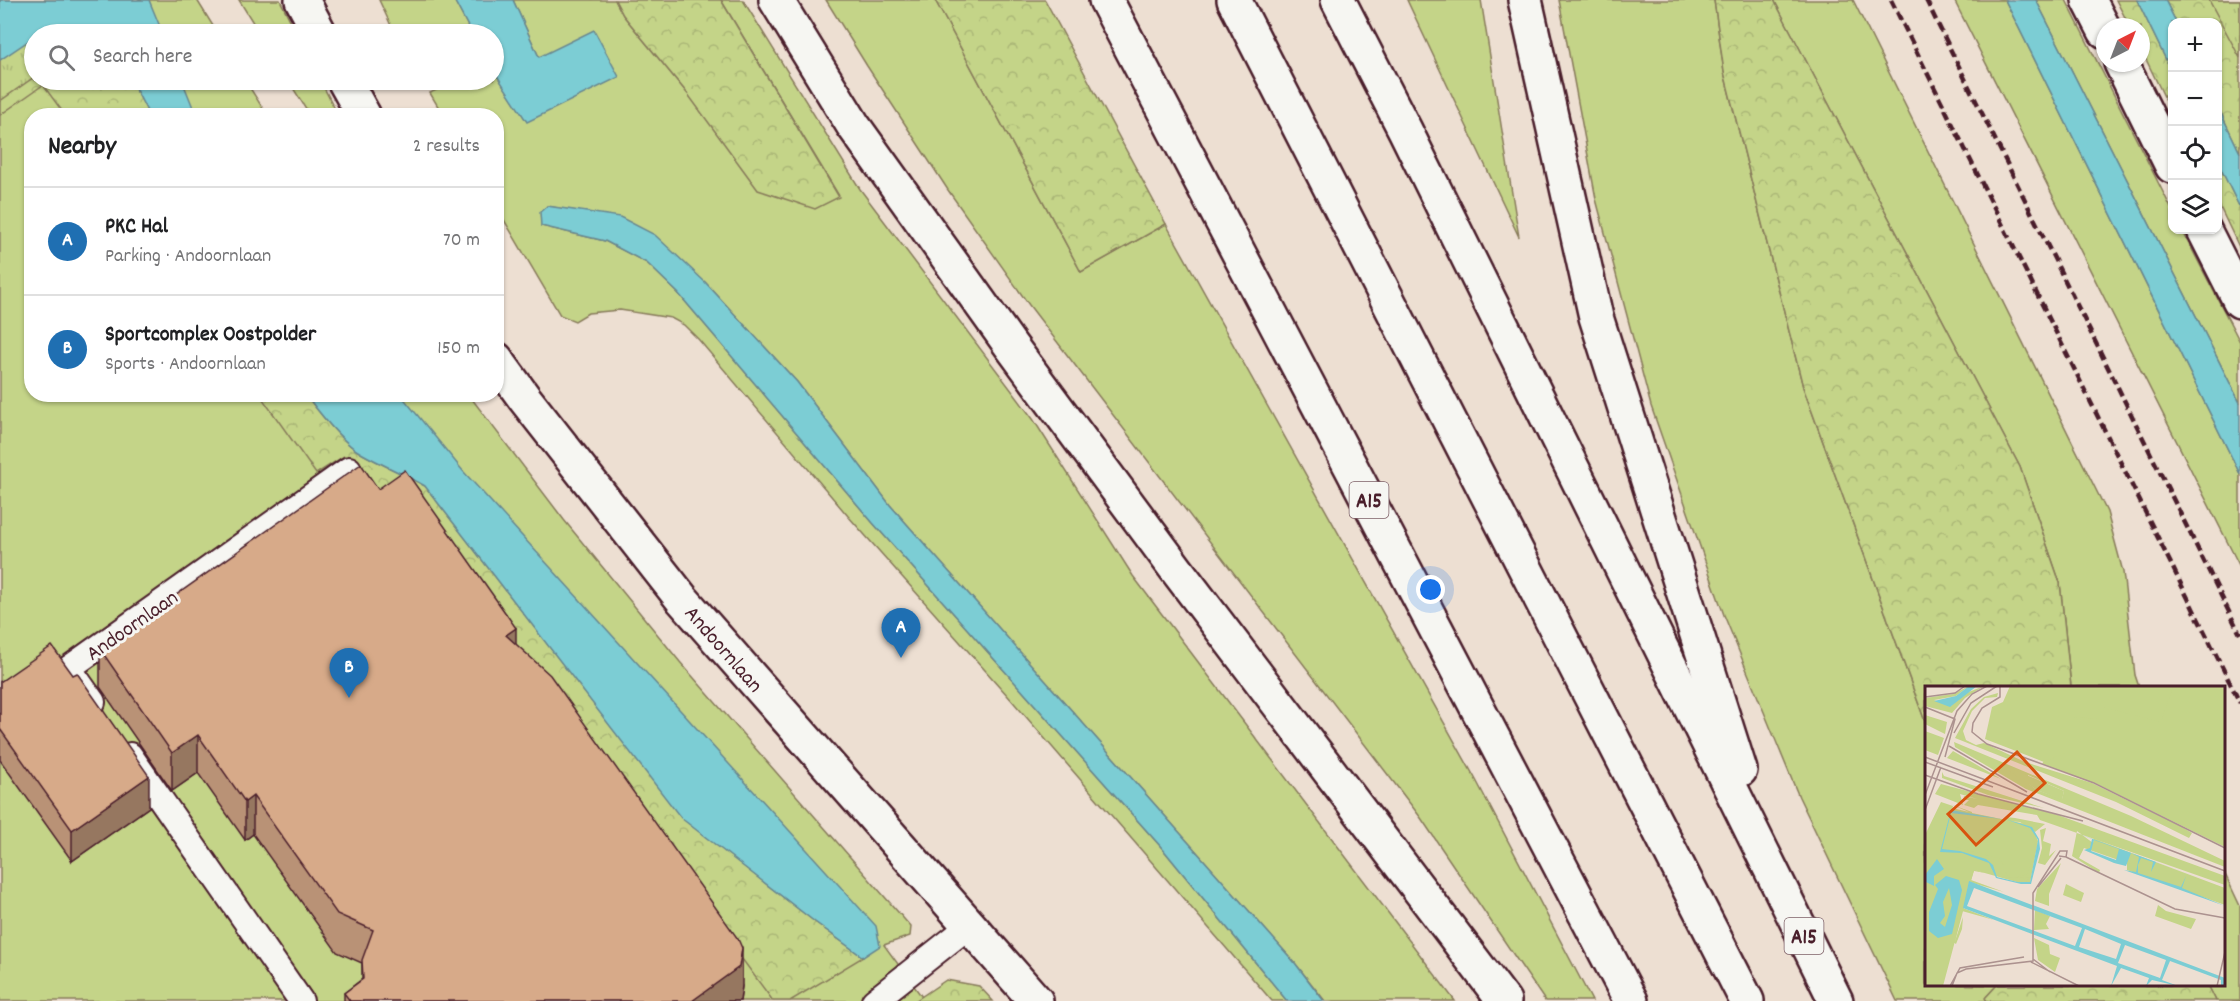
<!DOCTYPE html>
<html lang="en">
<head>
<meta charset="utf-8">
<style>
  :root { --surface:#fff; --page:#f2f2f2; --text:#202124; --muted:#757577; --line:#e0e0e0; --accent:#1f6fb2 }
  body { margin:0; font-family:Dekko,sans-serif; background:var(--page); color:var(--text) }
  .controls { position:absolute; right:18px; top:18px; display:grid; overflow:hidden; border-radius:12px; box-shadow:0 2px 4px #0004 }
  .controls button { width:54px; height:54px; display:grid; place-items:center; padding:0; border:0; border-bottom:2px solid var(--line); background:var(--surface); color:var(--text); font:30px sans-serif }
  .compass { position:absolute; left:2096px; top:18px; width:54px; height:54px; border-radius:50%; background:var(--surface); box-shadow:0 2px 4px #0004; rotate:42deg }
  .you { position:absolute; left:1431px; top:590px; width:21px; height:21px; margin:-15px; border:4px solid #fff; border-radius:50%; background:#1a73e8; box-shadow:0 0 0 9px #1a73e833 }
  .badge { display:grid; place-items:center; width:39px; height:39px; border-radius:50%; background:var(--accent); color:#fff; font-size:20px; font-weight:700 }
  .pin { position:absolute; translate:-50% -50px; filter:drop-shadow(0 2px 3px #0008) }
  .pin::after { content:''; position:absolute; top:32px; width:21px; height:18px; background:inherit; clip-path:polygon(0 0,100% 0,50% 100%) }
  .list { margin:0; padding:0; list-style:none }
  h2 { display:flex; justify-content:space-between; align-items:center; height:78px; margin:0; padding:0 24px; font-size:26px }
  h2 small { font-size:20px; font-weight:400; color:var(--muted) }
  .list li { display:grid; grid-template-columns:39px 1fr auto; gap:18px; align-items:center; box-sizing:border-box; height:108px; padding:0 24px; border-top:2px solid var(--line) }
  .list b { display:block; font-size:22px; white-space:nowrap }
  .list p { margin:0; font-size:20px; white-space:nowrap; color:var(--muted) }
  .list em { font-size:20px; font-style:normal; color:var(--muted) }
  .icon { flex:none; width:33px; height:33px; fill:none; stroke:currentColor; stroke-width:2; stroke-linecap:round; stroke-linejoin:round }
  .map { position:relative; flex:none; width:2240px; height:1001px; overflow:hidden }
  .search { position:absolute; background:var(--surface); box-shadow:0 2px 4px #0004; left:24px; top:24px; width:480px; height:66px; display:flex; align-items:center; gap:15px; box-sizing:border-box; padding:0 21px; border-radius:33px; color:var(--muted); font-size:22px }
  .panel { position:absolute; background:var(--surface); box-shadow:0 2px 4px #0004; left:24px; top:108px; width:480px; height:294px; border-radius:24px }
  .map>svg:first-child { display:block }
  .grass { fill:#c4d488; stroke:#877a5a; stroke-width:1.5 }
  .forest { fill:url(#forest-crowns); stroke:#877a5a; stroke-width:1.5 }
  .park { fill:url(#park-tufts); stroke:#877a5a; stroke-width:1.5 }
  .water { fill:#7ccdd4; stroke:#688790; stroke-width:1.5 }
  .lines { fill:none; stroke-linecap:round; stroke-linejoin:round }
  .lane-casing { stroke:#4a1f2b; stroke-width:28 }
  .street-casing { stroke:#4a1f2b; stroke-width:38 }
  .secondary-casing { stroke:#4a1f2b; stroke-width:38 }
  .highway-casing { stroke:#4a1f2b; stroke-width:38 }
  .lane { stroke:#f6f6f2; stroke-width:24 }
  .street { stroke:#f6f6f2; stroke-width:33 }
  .secondary { stroke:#f6f6f2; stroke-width:33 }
  .highway { stroke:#f6f6f2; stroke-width:33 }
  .rail { stroke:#4a1f2b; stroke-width:4.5; stroke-dasharray:9 4.5; stroke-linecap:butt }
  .wall { fill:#b99276; stroke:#4a1f2b; stroke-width:1.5 }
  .shaded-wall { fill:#967760; stroke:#4a1f2b; stroke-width:1.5 }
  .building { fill:#d7aa89; stroke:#4a1f2b; stroke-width:1.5 }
  .labels { text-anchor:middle; stroke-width:6; stroke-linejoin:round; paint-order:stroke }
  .shield { fill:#f6f6f2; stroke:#7e6067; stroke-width:1.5 }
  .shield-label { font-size:21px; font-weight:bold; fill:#4a1f2b }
  .street-label { font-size:22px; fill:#4a1f2b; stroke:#f6f6f2 }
  .inset-road { fill:none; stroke:#ac928f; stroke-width:1.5 }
  .view { fill:#d8530f; fill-opacity:0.15; stroke:#d8530f; stroke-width:3 }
  .inset-edge { fill:none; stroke:#4a1f2b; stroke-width:3 }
</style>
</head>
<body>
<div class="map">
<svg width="2240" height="1001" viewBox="0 0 2240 1001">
  <defs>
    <pattern id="forest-crowns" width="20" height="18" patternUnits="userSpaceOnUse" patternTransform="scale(1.5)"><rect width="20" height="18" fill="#c4d488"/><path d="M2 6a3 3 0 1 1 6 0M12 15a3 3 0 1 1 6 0" fill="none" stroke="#aab676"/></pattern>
    <pattern id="park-tufts" width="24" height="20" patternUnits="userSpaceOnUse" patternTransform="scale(1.5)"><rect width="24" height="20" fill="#c4d488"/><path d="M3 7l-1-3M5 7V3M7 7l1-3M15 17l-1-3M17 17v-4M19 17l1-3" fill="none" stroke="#aab676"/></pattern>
  </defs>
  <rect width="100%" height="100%" fill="#eddfd2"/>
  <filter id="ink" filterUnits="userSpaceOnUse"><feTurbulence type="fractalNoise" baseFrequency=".0167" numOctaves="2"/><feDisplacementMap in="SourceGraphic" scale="12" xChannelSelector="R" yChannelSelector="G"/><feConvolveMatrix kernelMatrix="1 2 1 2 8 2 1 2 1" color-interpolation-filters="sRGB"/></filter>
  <g filter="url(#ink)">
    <g class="grass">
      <path d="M 0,0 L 197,0 L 218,34 L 34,34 L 34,80 L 245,80 L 267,115 L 32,116 L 32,394 L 469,395 L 564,520 L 680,662 L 911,927 L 910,936 L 884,945 L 925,1001 L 0,1001 Z"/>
      <path d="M 239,0 L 280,0 L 297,34 L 260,34 Z"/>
      <path d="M 379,0 L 454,0 L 472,34 L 395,34 Z"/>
      <path d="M 513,0 L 615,0 L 623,15 L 687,93 L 839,196 L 721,0 L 743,0 L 860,189 L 1033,419 L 1133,576 L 1455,1001 L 1325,1001 L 1295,963 L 890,505 L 797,382 L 705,282 L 582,212 L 547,206 L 541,226 L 605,241 L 647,263 L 678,293 L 873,523 L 1162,848 L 1287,1001 L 1272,1001 L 1008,696 L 848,516 L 699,340 L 684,325 L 671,318 L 620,310 L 588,313 L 575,321 L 560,315 L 497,208 L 496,116 L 443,115 L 430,93 L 457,80 L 494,80 L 494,71 L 527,121 L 618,77 L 539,57 Z"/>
      <path d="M 826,0 L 935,0 L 1081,272 L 1166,224 L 1476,780 L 1592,1001 L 1545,1001 L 1421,818 L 1029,305 L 948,190 L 867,66 Z"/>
      <path d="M 1407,0 L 1481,0 L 1519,237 Z"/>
      <path d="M 1559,0 L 1714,0 L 1724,72 L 1803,387 L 1926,724 L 1926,984 L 1997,985 L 1986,997 L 1987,1001 L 1897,1001 L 1799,797 L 1724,615 L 1651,406 L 1596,199 Z"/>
      <path d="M 1774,0 L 1853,0 L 2107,512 L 2123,572 L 2135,675 L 2139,687 L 2071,687 L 2060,583 L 2020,467 Z"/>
      <path d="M 1954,0 L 2005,0 L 2240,474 L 2240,567 Z"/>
      <path d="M 2036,0 L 2066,0 L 2172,210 L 2172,230 L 2182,230 L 2240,342 L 2240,403 Z"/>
      <path d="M 288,80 L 320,80 L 338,115 L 310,115 Z"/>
      <path d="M 2224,872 L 2240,906 L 2240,1001 L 2216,1001 L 2208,985 L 2224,984 Z"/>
    </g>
    <g class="forest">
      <path d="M 615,0 L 721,0 L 839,197 L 815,209 L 758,190 L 687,93 L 623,15 Z"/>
      <path d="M 935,0 L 1045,0 L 1166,224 L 1081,272 Z"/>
      <path d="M 1714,0 L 1774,0 L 2020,467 L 2060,583 L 2071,687 L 1926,688 L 1926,724 L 1803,387 L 1724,72 Z"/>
      <path d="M 2116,0 L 2137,0 L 2172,72 L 2172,113 L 2141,49 L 2141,27 L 2130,27 Z"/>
      <path d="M 2165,0 L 2240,0 L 2240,153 L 2218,107 L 2218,22 L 2176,22 Z"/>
      <path d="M 34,37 L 34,80 L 131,80 L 149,115 L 65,115 L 43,85 L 0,115 L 0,60 Z"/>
      <path d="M 2218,163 L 2240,208 L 2240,249 L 2218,203 Z"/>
      <path d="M 260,395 L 306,395 C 318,411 344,444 361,453 C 382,465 404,474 425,486 L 681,817 L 815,922 L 863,957 L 790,1001 L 773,1001 L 554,704 L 380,509 L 344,456 L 316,474 Z"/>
      <path d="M 946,980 L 979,986 L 993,1001 L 915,1001 Z"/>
      <path d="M 2208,985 L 2216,1001 L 1987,1001 L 1985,998 L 1997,985 Z"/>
    </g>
    <g class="park">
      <path d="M 0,0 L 146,0 L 96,34 L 34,34 L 34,77 L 0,101 Z"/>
      <path d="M 2209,0 L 2240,0 L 2240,58 Z"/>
    </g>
    <g class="water">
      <path d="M 0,0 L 149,0 L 163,34 L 94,34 L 77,27 L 50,27 L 38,34 L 34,34 L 34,37 L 0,60 Z"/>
      <path d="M 454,0 L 513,0 L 539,57 L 594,30 L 619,77 L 527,122 L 494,71 L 494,34 L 472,34 Z"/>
      <path d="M 2005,0 L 2036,0 L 2240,403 L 2240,474 Z"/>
      <path d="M 2137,0 L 2165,0 L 2176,22 L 2172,22 L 2172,72 Z"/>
      <path d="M 131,80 L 182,80 L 196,115 L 149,115 Z"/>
      <path d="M 2218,107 L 2240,153 L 2240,208 L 2218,163 Z"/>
      <path d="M 547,206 L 620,217 L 655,235 L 705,282 L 797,382 L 890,505 L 1295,963 L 1324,1001 L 1287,1001 L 1162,848 L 873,523 L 678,293 L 647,263 L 605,241 L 541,226 L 540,212 Z"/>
      <path d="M 306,395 L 401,395 L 463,471 L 876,926 L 880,946 L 863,957 L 815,922 L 681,818 L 425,486 C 404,474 382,465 361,453 C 344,444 318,411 306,395 Z"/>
    </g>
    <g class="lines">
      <g class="lane-casing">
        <g id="lane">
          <path d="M 93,702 L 69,668 L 349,469"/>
          <path d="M 130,755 L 301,1001"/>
          <path d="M 874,1001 L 969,926"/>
        </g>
      </g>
      <g class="street-casing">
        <g id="street">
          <path d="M 302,0 L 320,34"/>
          <path d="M 344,80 L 364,116"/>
          <path d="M 496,359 L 525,399 L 682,599 L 1036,1001"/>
        </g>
      </g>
      <g class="secondary-casing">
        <g id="secondary">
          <path d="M 2089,0 L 2105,31"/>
          <path d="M 2121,63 L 2172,166"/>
          <path d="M 2204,230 L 2240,301"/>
        </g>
      </g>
      <g class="highway-casing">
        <g id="highway">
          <path d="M 776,0 L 853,125 L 1011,346 L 1176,569 L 1504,1001"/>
          <path d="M 1106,0 L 1631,1001"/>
          <path d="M 1234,0 L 1747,1001"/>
          <path d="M 1338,0 L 1405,130 L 1836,1001"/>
          <path d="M 1525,0 L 1596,317 L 1740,770"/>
        </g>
      </g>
      <use href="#lane" class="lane"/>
      <use href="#street" class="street"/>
      <use href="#secondary" class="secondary"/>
      <use href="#highway" class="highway"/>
      <g class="rail">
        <path d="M 1891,0 L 2240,703"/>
        <path d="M 1926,0 L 2240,634"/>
      </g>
    </g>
    <g class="wall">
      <path d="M 378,489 L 516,645 L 742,986 L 740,1001 L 344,1001 L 344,993 L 362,979 L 362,963 L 337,952 L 253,834 L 245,840 L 198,773 L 172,791 L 100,687 L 100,649 Z"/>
      <path d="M 0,682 L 149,807 L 72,861 L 0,760 Z"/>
    </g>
    <g class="shaded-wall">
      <path d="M 516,628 L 516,666 L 506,635 Z"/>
      <path d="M 198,735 L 198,773 L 172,791 L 172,753 Z"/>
      <path d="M 149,776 L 149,807 L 72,861 L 72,830 Z"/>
      <path d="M 253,796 L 253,834 L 245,840 L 245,802 Z"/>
      <path d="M 742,948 L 742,986 L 740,1001 L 692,1001 Z"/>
    </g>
    <g class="building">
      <path d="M 361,464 L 378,489 L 405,470 L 516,628 L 506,635 L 550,675 L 738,939 L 742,948 L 739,967 L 692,1001 L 350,1001 L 344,993 L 363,979 L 362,960 L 373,930 L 337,914 L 253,796 L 245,802 L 198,735 L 172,753 L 100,649 Z"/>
      <path d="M 52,646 L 73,675 L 77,673 L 149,776 L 72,830 L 0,729 L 0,682 Z"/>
    </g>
  </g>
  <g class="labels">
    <g class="shield">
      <rect x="1349.5" y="482" width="39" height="36" rx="4.5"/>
      <rect x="1784.5" y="918" width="39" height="36" rx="4.5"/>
    </g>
    <g class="shield-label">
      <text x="1369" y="507">A15</text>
      <text x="1804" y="943">A15</text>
    </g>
    <g class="street-label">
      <text transform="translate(131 624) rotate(-35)" y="8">Andoornlaan</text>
      <text transform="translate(725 648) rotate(49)" y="8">Andoornlaan</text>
    </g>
  </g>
  <g transform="translate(1925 686)">
    <rect width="300" height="300" fill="#eddfd2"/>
    <path d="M 44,0 L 31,10 L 9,14 L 26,20 L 36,9 L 59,0 L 40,12 L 27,27 L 0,20 L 0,12 L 28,8 ZM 244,0 L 271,0 L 300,10 L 300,161 L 172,98 L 117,78 L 148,28 L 176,15 ZM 73,7 L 72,11 L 60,12 L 47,25 L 38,45 L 41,54 L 51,59 L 59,57 L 100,76 L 167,97 L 255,140 L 267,147 L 264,152 L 191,116 L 30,52 L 46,23 L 59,11 ZM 0,29 L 22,36 L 20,48 L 0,38 ZM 0,45 L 19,52 L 13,69 L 0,64 ZM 29,56 L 206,130 L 300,175 L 300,181 L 101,103 L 30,61 ZM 103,89 L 139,105 L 137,113 L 112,104 L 104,98 ZM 28,65 L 76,93 L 22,72 ZM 17,86 L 19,90 L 119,122 L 63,109 L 17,92 ZM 16,98 L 133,129 L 300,190 L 300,199 L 115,134 L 112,129 L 53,119 L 49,122 L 39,119 L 44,114 L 38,114 L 39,110 L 52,113 L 35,108 L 38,119 L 10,108 ZM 25,118 L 47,126 L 47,127 L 106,139 L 113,155 L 105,189 L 94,195 L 75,191 L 14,160 L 23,121 L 44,126 ZM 152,145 L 168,157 L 169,153 L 300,202 L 300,219 L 202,184 L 202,177 L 159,162 L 154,172 L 175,184 L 174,187 L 147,170 ZM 20,174 L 60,187 L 49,185 L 46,194 L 79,206 L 44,196 L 38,222 L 69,234 L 37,225 L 30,255 L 38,231 L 37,243 L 31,258 L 28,256 ZM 136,177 L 124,208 L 124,220 L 110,215 L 112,203 ZM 233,219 L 241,225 L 271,233 L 266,243 L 230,230 ZM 110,224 L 125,230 L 121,238 L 124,243 L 109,244 ZM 109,252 L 124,259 L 125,268 L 135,272 L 130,286 L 113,274 Z" fill="#c4d488" fill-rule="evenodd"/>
    <path d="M 71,76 L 139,105 L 137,114 L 112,104 ZM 28,127 L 76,134 L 75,138 L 27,130 L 20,160 L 86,193 L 102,188 L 113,155 L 105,197 L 93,196 L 18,164 ZM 81,131 L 90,132 L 120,138 L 110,146 L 95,136 L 80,135 L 106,143 L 79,136 ZM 121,142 L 118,155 L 126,158 L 124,170 L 131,164 L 120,179 L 113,177 L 117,162 L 115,144 Z" fill="#c4d488"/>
    <path d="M 85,0 L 300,0 L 300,14 L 248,1 L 236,36 L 177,21 L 174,33 L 149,31 L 140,67 L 119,76 L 60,53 L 67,21 L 78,16 ZM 16,116 L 28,120 L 20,158 L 76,173 L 83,192 L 105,191 L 99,198 L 49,184 L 18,300 L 0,300 L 0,149 ZM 141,198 L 159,207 L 156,216 L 138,209 Z" fill="#c4d488"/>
    <path d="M 44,0 L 52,0 L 25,21 L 9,15 L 31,10 ZM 26,124 L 76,133 L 26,127 L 17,163 L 35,165 L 61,173 L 68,179 L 72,191 L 93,196 L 105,196 L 113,154 L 105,142 L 80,133 L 107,141 L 114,153 L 115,163 L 106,198 L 96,198 L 71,192 L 64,177 L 37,167 L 15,166 ZM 154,148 L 300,201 L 231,176 L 226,186 L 228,176 L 216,172 L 213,179 L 213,187 L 256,201 L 261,190 L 257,202 L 300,220 L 199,184 L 211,186 L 214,171 L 206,167 L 201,180 L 189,177 L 159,164 L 165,162 L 167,153 ZM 169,154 L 194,163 L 191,174 L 166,165 ZM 12,173 L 19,183 L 9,190 L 9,200 L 1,196 L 0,189 ZM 21,190 L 34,194 L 37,204 L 27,248 L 13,252 L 4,245 L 4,226 L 13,203 L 10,199 ZM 24,202 L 27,219 L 20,241 L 15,237 L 20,230 L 18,216 ZM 44,195 L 300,292 L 300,300 L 296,300 L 296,294 L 245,275 L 237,294 L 253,300 L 227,294 L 221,300 L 224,292 L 196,282 L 186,300 L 192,280 L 38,222 ZM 49,202 L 157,242 L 150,260 L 42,220 ZM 160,243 L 196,258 L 191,273 L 154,261 ZM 200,259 L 241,274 L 235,292 L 193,277 Z" fill="#7ccdd4" fill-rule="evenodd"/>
    <path class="inset-road" d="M 75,0 L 75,11 L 57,22 L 48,37 L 47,46 L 62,58 L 169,97 L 300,162M 0,11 L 30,7 L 40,0M 0,21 L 30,33 L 20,71M 29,47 L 46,17 L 72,0M 24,60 L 102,106M 0,71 L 300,185M 0,76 L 68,101M 0,89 L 53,108 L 158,135M 0,109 L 32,25 L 47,8 L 62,0M 0,124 L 16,81M 141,171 L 250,223 L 300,232M 113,201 L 136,172M 108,273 L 125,286M 106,276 L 154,300M 25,300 L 35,282 L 99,271M 27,300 L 32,287 L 41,283 L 108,275 L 108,207 L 135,165 L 142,165 L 141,171 L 134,170M 292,300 L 300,266"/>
    <path class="view" d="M 92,66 L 120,97 L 51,159 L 23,128 Z"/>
    <rect width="300" height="300" class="inset-edge"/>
  </g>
</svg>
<div class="controls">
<button>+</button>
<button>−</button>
<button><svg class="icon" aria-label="locate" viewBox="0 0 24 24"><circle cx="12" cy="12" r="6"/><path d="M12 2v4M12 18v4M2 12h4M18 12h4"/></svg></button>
<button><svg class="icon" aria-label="layers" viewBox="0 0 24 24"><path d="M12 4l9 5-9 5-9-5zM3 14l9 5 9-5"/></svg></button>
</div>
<svg class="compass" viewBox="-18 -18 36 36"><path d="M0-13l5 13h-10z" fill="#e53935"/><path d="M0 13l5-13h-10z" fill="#757577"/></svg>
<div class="you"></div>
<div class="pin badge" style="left:901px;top:658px">A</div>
<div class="pin badge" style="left:349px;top:698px">B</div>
<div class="search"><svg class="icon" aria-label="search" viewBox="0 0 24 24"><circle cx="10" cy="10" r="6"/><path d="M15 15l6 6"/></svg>Search here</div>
<section class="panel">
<h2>Nearby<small>2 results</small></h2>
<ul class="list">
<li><span class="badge">A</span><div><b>PKC Hal</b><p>Parking · Andoornlaan</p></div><em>70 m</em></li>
<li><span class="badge">B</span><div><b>Sportcomplex Oostpolder</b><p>Sports · Andoornlaan</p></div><em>150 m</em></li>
</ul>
</section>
</div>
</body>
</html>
